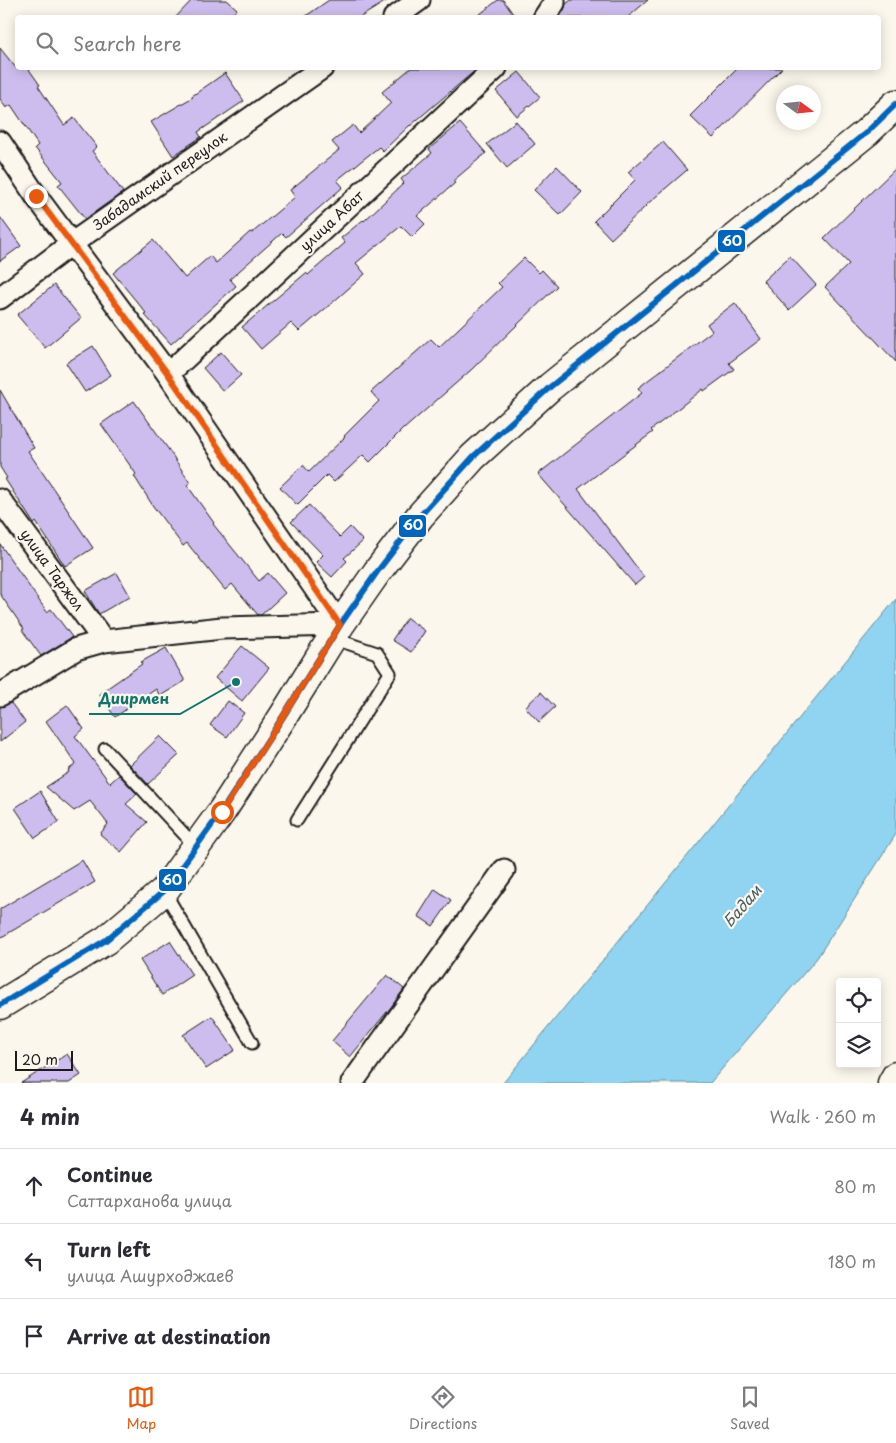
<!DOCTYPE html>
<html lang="en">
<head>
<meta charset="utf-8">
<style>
  :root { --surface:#fff; --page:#f2f2f3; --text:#2b2b33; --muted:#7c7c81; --line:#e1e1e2; --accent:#ea580c }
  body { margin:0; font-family:"Playpen Sans",sans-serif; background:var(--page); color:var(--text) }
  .controls { position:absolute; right:15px; bottom:15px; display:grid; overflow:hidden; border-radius:5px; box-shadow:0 2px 12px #0003 }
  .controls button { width:45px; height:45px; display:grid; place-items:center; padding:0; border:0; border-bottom:1px solid var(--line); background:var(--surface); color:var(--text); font:25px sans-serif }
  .compass { position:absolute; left:776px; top:85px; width:45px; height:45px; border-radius:50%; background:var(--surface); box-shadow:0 2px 12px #0003; rotate:105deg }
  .scale { position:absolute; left:15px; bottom:12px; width:58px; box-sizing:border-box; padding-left:5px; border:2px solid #1c1c1c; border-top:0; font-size:14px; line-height:18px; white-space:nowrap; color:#1c1c1c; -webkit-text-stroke:4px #fbf7ec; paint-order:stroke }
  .stop { position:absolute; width:15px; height:15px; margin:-11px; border:4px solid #ea580c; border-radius:50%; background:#fff }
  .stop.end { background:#ea580c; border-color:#fff; box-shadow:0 1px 5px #0008 }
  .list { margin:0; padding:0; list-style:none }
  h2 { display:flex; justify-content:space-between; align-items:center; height:65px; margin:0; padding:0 20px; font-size:21px }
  h2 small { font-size:16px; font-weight:400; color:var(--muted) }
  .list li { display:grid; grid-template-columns:32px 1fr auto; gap:15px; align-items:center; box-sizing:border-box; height:75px; padding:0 20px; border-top:1px solid var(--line) }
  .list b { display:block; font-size:19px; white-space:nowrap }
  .list p { margin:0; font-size:16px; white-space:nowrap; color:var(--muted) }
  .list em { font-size:16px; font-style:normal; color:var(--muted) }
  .icon { flex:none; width:28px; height:28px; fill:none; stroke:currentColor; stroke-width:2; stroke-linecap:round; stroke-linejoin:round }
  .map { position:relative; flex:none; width:896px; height:1083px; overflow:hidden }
  .search { position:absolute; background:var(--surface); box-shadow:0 2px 12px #0003; left:15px; right:15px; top:15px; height:55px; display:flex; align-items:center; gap:12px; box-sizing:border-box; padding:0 18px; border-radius:5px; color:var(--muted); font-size:19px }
  .sheet { height:290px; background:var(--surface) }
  nav { display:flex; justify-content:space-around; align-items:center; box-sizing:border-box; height:70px; border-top:1px solid var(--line); background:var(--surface); font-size:14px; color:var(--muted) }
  nav a { display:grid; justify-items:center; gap:2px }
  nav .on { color:var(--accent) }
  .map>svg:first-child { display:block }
  .water { fill:#90d4f1; stroke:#628a9c }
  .building { fill:#cdbdef; stroke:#1c1c1c }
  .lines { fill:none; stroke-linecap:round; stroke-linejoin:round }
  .lane-casing { stroke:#1c1c1c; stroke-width:15 }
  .street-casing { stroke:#1c1c1c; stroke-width:25 }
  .secondary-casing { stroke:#1c1c1c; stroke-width:31 }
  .lane { stroke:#fbf7ec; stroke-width:11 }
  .street { stroke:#fbf7ec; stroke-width:21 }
  .secondary { stroke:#fbf7ec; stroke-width:28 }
  .bus-1-casing { stroke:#fbf7ec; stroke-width:10 }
  .bus-1 { stroke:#0065bd; stroke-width:6 }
  .route { stroke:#ea580c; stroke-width:6 }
  .labels { text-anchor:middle; stroke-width:4.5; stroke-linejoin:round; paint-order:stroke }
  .street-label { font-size:14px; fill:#1c1c1c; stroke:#fbf7ec }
  .water-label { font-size:15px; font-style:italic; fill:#455c67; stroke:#fbf7ec }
  .leader { fill:none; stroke:#0f766e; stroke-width:2 }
  .callout-dot { fill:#0f766e; stroke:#fbf7ec; stroke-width:2 }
  .callout-label { font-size:15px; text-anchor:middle; font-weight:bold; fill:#0f766e; stroke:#fbf7ec; stroke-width:4.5; stroke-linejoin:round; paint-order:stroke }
  .line-badge { stroke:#fbf7ec; stroke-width:2 }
  .badge-label { font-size:14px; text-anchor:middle; font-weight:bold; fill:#fff }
</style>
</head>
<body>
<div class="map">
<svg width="896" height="1083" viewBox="0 0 896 1083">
  <rect width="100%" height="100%" fill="#fbf7ec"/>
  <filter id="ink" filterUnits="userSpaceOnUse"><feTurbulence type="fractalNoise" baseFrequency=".02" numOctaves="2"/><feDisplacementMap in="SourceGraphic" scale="10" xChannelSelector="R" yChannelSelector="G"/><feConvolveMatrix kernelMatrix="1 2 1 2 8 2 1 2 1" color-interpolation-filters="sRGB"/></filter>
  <g filter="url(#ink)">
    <path class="water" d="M 896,599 L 896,834 L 817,958 L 710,1083 L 503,1083 Z"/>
    <g class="building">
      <path d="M 192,0 L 227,0 L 237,9 L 229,18 L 175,18 Z"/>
      <path d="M 329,0 L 388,0 L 359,18 L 303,18 Z"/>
      <path d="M 498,0 L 503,0 L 516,18 L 475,18 Z"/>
      <path d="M 571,0 L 648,0 L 627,18 L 559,18 L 564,10 L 566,4 Z"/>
      <path d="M 0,48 L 16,68 L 28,68 L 40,85 L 38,86 L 64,125 L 74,118 L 97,147 L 92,151 L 123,192 L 85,219 L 58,185 L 62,182 L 35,148 L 38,145 L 11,105 L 6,108 L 0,99 Z"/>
      <path d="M 411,68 L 478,68 L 410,126 L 410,125 L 383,151 L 379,147 L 337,180 L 343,187 L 286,237 L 282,233 L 230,279 L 236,286 L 171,344 L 144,314 L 146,313 L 113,273 L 153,240 L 185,278 L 210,256 L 216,263 L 250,232 L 252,233 L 295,197 L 290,190 L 339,150 L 332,142 L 353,125 L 359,133 L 391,103 L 382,92 Z"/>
      <path d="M 738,68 L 782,68 L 713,138 L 690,116 Z"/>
      <path d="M 519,72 L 540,97 L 517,116 L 496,91 Z"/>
      <path d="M 225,73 L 244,101 L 198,132 L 201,137 L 173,156 L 151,122 L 193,97 L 192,96 Z"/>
      <path d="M 516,121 L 535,144 L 507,168 L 487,144 Z"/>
      <path d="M 460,123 L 486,153 L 453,181 L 455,183 L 417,216 L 425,224 L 412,237 L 401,226 L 356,263 L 365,274 L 332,303 L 299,331 L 291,323 L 261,349 L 242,327 L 306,273 L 308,275 L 345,243 L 341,238 L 363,220 L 364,221 L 404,183 L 401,179 L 432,153 L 429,149 Z"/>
      <path d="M 663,142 L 687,170 L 645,206 L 646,206 L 611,239 L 594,221 L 635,180 L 628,172 Z"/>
      <path d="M 557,166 L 582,192 L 560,215 L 534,190 Z"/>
      <path d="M 896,168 L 896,362 L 825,287 L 849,264 L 824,238 Z"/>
      <path d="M 0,217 L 21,246 L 0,261 Z"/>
      <path d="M 790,256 L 816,285 L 789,310 L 763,281 Z"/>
      <path d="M 524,258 L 539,273 L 542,270 L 557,286 L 471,370 L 404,429 L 404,428 L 370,462 L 363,455 L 334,482 L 327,475 L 297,505 L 280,487 L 303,465 L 309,472 L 345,437 L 344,436 L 379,401 L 371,392 L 431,339 L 439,347 L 502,287 L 498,283 Z"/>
      <path d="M 54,285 L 81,318 L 45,348 L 17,315 Z"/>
      <path d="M 735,303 L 761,339 L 729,363 L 734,369 L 704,391 L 703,389 L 651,430 L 653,432 L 578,489 L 644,577 L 635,585 L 538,474 L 642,393 L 638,388 L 712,331 L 707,324 Z"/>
      <path d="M 93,346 L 111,375 L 85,392 L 66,363 Z"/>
      <path d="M 221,352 L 241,375 L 223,391 L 203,368 Z"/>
      <path d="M 0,390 L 34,448 L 28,451 L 93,548 L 65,566 L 36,522 L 34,524 L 5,479 L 7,478 L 0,467 Z"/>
      <path d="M 134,401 L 171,453 L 190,483 L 187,485 L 214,523 L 213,524 L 259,581 L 268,573 L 285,593 L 261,615 L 258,615 L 232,584 L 225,590 L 187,543 L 183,546 L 153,506 L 134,476 L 136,474 L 101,424 Z"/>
      <path d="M 309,505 L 340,537 L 350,527 L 363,541 L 344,558 L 347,561 L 332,577 L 316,562 L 323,555 L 291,522 Z"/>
      <path d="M 0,544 L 47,612 L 51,609 L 72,637 L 41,656 L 22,630 L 24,629 L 0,594 Z"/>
      <path d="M 117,573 L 130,596 L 99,614 L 85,591 Z"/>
      <path d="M 407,618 L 425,631 L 411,652 L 392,640 Z"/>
      <path d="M 242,646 L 269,668 L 242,701 L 215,678 Z"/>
      <path d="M 166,648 L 185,681 L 160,696 L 156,689 L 115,717 L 99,694 L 142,664 L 141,662 Z"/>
      <path d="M 541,692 L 555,707 L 539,722 L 525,707 Z"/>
      <path d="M 228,701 L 244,713 L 227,737 L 210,725 Z"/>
      <path d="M 11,703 L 25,722 L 0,742 L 0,707 Z"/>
      <path d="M 67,705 L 84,729 L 75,736 L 110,783 L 119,775 L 137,794 L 126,804 L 147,822 L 121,852 L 100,834 L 108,824 L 90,801 L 74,811 L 46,787 L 69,772 L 68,770 L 76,764 L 46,721 Z"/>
      <path d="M 160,736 L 179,755 L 148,784 L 130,765 Z"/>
      <path d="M 40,791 L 59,822 L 35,838 L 15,808 Z"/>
      <path d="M 82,860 L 95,882 L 0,938 L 0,909 Z"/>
      <path d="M 435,889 L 451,900 L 433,926 L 418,916 Z"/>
      <path d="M 170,941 L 192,975 L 162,995 L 140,960 Z"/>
      <path d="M 387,975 L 404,989 L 391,1007 L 350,1057 L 332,1041 Z"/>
      <path d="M 212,1016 L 235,1050 L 206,1069 L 183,1035 Z"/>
      <path d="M 67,1054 L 81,1075 L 69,1083 L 21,1083 Z"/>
    </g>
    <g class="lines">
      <g class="lane-casing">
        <g id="lane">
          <path d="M 105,749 L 196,847"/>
          <path d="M 297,820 L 390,673 L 377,653 L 332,638"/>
          <path d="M 164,891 L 252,1043"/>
        </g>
      </g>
      <g class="street-casing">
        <g id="street">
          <path d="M 394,18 L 419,0"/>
          <path d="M 544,18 L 554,3 L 554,0"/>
          <path d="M 0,142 L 36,196 L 168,374 L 340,625"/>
          <path d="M 0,298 L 71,244 L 322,68"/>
          <path d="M 168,374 L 496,68"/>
          <path d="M 0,500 L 104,641"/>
          <path d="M 0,695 L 76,649 L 104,641 L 222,628 L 340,625"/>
          <path d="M 352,1083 L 504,870"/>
        </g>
      </g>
      <g class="secondary-casing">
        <g id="secondary">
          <path d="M 0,1005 L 106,940 L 164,891 L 222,811 L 284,715 L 340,625 L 377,572 L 420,516 L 473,457 L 550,387 L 867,132 L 896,104"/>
          <path d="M 892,1083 L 896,1076"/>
        </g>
      </g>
      <use href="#lane" class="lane"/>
      <use href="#street" class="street"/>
      <use href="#secondary" class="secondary"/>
      <g class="bus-1-casing">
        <path id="bus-1" d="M 0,1005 L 106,940 L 164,891 L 222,811 L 284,715 L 340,625 L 377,572 L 420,516 L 473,457 L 550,387 L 867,132 L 896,104"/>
      </g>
      <use href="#bus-1" class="bus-1"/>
    </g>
  </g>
  <g class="lines" filter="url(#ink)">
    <path class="route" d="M 36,196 L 168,374 L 340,625 L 284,715 L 222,812"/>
  </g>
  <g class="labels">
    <g class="street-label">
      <text transform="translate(160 181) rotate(-35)" y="5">Забадамский переулок</text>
      <text transform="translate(332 221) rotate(-43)" y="5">улица Абат</text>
      <text transform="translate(52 570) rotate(54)" y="5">улица Таржол</text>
    </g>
    <g class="water-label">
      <text transform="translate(743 906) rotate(-49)" y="5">Бадам</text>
    </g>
  </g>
  <path class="leader" d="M236 682L180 714H89"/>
  <circle class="callout-dot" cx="236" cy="682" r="5"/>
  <g class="callout-label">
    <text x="134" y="704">Диирмен</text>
  </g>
  <g class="line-badge">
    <rect x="717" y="229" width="29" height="24" rx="5" fill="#0065bd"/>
    <rect x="398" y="514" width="29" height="24" rx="5" fill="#0065bd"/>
    <rect x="158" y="868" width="29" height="24" rx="5" fill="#0065bd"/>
  </g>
  <g class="badge-label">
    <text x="732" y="246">60</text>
    <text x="413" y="530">60</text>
    <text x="172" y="885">60</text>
  </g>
</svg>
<div class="controls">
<button><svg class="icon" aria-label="locate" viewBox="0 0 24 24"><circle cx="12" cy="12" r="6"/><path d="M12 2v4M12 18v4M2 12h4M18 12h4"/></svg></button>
<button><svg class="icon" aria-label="layers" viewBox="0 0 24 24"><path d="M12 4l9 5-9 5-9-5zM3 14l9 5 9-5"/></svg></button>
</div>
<svg class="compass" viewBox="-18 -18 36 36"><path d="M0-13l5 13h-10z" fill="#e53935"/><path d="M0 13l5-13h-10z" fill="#7c7c81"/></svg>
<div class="scale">20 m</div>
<div class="stop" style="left:222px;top:812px"></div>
<div class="stop end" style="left:36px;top:196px"></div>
<div class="search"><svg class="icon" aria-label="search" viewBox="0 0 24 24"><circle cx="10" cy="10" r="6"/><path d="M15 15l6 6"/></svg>Search here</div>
</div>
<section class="sheet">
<h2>4 min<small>Walk · 260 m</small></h2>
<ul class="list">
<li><svg class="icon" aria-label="ahead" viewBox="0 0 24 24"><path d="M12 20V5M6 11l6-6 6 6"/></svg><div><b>Continue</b><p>Саттарханова улица</p></div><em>80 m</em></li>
<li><svg class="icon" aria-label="left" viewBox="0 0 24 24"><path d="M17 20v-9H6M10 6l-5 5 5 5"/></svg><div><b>Turn left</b><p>улица Ашурходжаев</p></div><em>180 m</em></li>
<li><svg class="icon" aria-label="arrive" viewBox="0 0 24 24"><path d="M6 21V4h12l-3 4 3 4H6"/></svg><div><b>Arrive at destination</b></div></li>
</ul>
</section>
<nav>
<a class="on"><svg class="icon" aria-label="map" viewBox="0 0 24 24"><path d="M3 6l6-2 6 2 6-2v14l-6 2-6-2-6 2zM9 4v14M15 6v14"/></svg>Map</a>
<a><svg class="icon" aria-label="directions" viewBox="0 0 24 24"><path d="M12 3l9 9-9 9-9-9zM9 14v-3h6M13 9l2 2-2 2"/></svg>Directions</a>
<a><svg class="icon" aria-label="saved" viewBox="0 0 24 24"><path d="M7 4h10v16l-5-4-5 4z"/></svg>Saved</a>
</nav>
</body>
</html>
